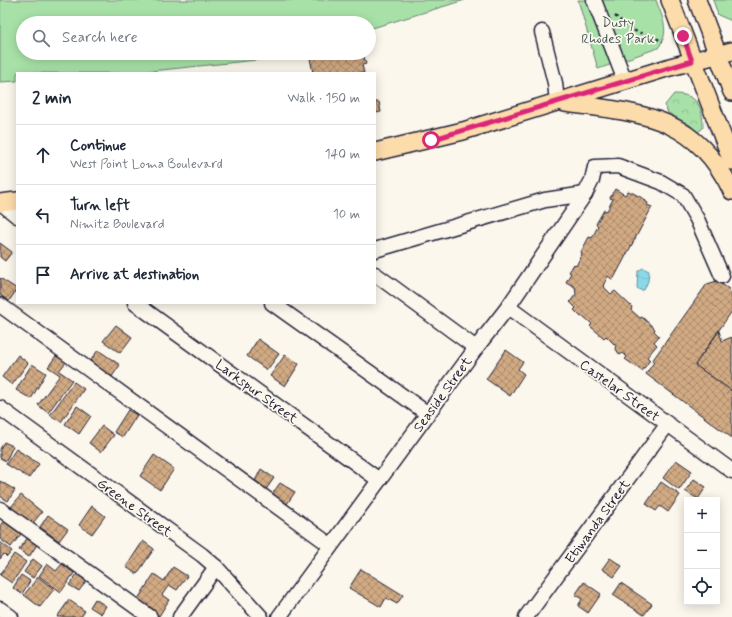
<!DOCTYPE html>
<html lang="en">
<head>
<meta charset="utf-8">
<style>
  :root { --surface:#fff; --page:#f6f6f7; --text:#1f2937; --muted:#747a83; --line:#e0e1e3 }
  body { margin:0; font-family:Mynerve,sans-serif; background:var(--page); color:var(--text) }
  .controls { position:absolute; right:12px; bottom:12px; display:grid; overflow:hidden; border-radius:0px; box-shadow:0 2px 10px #0003 }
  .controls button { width:36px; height:36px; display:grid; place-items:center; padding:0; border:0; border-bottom:1px solid var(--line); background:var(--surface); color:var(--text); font:20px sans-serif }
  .stop { position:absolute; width:12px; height:12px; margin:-9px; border:3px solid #db2777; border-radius:50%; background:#fff }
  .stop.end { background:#db2777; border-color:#fff; box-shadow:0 1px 4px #0008 }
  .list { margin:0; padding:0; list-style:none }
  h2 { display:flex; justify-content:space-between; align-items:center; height:52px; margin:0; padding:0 16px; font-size:17px }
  h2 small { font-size:13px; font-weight:400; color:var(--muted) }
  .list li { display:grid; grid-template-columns:26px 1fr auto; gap:12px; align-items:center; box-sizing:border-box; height:60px; padding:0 16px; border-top:1px solid var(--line) }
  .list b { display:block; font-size:15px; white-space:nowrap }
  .list p { margin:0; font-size:13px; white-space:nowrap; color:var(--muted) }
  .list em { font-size:13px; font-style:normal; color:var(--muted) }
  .icon { flex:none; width:22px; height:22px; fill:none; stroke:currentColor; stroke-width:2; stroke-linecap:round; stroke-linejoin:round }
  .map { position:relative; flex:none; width:732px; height:617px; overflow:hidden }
  .search { position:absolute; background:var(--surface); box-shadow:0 2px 10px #0003; left:16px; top:16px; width:360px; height:44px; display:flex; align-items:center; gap:10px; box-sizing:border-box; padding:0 14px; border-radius:22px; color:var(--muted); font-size:15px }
  .panel { position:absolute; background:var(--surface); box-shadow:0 2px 10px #0003; left:16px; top:72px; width:360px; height:232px; border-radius:0px }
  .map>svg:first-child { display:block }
  .green { fill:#a7e1a7; stroke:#648271 }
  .forest { fill:url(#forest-crowns); stroke:#648271 }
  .water { fill:url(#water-ripples); stroke:#6090a2 }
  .building { fill:url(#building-cross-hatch); stroke:#22223b }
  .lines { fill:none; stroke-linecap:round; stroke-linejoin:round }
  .minor-casing { stroke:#22223b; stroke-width:17 }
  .major-casing { stroke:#22223b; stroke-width:20 }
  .path { stroke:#22223b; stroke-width:2.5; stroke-dasharray:3 3; stroke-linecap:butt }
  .minor { stroke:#fbf7ec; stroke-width:14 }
  .major { stroke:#fddcac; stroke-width:17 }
  .route { stroke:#db2777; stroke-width:5 }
  .labels { text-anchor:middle; stroke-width:3.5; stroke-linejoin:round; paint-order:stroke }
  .park-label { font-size:14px; fill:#4a5b5b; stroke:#fbf7ec }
  .street-label { font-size:14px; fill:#22223b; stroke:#fbf7ec }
</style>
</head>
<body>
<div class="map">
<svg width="732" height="617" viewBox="0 0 732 617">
  <defs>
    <pattern id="forest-crowns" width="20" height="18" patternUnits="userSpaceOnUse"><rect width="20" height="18" fill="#a7e1a7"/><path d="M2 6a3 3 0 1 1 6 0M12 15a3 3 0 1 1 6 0" fill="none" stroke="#8fc191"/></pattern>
    <pattern id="water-ripples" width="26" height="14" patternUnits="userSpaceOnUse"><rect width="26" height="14" fill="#8ad9e7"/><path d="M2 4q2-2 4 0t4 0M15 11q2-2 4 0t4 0" fill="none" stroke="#77bac7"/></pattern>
    <pattern id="building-cross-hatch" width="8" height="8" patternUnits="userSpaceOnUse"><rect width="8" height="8" fill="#d1aa83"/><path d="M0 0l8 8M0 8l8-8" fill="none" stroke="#a98a6c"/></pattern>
  </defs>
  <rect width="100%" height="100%" fill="#fbf7ec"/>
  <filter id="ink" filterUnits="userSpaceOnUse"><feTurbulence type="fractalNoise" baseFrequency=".025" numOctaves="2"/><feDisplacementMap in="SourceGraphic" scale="8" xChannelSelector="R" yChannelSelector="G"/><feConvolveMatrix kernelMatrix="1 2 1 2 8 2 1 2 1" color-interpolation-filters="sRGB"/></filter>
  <g filter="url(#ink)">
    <g class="green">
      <path d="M 0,0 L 465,0 L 369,29 L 369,23 L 23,23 L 23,53 L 291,53 L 276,58 L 132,73 L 17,73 L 17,81 L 0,82 Z"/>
      <path d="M 578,0 L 656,0 C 662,17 671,32 658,48 L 598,69 Z"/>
      <path d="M 713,0 L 732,0 L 732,21 L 718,15 Z"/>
    </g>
    <path class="forest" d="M 674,94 C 697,94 703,106 703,128 L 698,132 L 690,125 L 668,113 L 665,105 Z"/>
    <path class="water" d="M 643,268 L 649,271 L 648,281 L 644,290 L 640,290 L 637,288 L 638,271 Z"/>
    <g class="building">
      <path d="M 322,53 L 324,55 L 331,53 L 363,53 L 366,64 L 362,65 L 364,73 L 313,73 L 310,58 L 319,57 L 318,54 Z"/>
      <path d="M 375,102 L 379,102 L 381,112 L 375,113 Z"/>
      <path d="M 615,189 L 625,195 L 628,191 L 633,193 L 646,200 L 645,201 L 648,203 L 647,205 L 652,207 L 613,280 L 608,276 L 603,286 L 611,294 L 615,291 L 632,307 L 631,310 L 640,318 L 642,317 L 655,329 L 654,331 L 659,336 L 654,342 L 657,345 L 647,357 L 650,360 L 642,371 L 625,359 L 627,357 L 623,353 L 620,355 L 615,348 L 616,346 L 606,336 L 604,338 L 590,326 L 592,324 L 583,316 L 581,317 L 574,310 L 576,308 L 570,302 L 576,294 L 575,287 L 566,282 L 571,273 L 569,272 L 574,264 L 576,266 L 582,254 L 581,252 L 589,237 L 592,238 L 598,226 L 596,224 L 604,210 L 607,211 L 613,199 L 610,198 Z"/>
      <path d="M 0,243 L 12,252 L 5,261 L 0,257 Z"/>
      <path d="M 0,278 L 17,289 L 9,301 L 0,295 Z"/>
      <path d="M 717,281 L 729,289 L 732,298 L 732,311 L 695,365 L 732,391 L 732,438 L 646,374 L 654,362 L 652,361 L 707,284 Z"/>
      <path d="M 116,325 L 132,337 L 120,353 L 103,341 Z"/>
      <path d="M 719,331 L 722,341 L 732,337 L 732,391 L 695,365 Z"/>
      <path d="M 258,339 L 279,354 L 267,370 L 247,356 Z"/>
      <path d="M 98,350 L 120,365 L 111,378 L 89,363 Z"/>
      <path d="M 506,350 L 523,362 L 518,369 L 524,374 L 510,396 L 486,379 Z"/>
      <path d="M 18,355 L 28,363 L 12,385 L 2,377 Z"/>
      <path d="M 285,355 L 299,364 L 285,386 L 270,376 Z"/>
      <path d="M 56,356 L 66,362 L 59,371 L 72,380 L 48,413 L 38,405 L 60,375 L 48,367 Z"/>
      <path d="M 32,364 L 46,373 L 31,399 L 16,390 Z"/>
      <path d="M 74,382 L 84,389 L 61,422 L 50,415 Z"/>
      <path d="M 77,406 L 91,416 L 79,434 L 65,424 Z"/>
      <path d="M 128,410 L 137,415 L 123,437 L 114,432 Z"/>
      <path d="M 102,426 L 114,435 L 101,452 L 89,443 Z"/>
      <path d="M 4,442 L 13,446 L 6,461 L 0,458 L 0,449 Z"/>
      <path d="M 16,449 L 39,464 L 29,478 L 6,464 Z"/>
      <path d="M 154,455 L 174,469 L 160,490 L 140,476 Z"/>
      <path d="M 676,460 L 692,471 L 679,490 L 663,478 Z"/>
      <path d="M 261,469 L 274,478 L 265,491 L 254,483 Z"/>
      <path d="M 694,479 L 706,487 L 698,499 L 685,491 Z"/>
      <path d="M 0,481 L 15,490 L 8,501 L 0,496 Z"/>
      <path d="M 661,482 L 680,495 L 668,512 L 660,506 L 656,511 L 646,504 Z"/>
      <path d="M 280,483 L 295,492 L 285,507 L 270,497 Z"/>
      <path d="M 21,495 L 42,512 L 32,524 L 11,507 Z"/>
      <path d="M 92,506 L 105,516 L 92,534 L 79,525 Z"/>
      <path d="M 48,515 L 68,529 L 59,541 L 40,527 Z"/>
      <path d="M 3,521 L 21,534 L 11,547 L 0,539 L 0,526 Z"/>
      <path d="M 28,537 L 38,543 L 29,557 L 19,550 Z"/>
      <path d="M 143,541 L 154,549 L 137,574 L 126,567 Z"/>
      <path d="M 0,542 L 12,551 L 7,557 L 4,554 L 0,559 Z"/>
      <path d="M 14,554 L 26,562 L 12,583 L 0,575 Z"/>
      <path d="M 610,558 L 622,566 L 614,577 L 602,569 Z"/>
      <path d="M 33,559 L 42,566 L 33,578 L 24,572 Z"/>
      <path d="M 47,564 L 56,571 L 62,564 L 74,573 L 61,592 L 39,576 Z"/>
      <path d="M 173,567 L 187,576 L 177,590 L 169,585 L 162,595 L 169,600 L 159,616 L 136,602 L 154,574 L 164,581 Z"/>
      <path d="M 361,569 L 403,595 L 397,604 L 386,598 L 381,607 L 349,588 Z"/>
      <path d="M 77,574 L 86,581 L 79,591 L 69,585 Z"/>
      <path d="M 21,575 L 30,581 L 22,594 L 13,588 Z"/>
      <path d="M 38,577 L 54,589 L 40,607 L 24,595 Z"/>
      <path d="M 584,582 L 601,594 L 588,613 L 578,606 L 582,599 L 575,595 Z"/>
      <path d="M 621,583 L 652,604 L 644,615 L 613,595 Z"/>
      <path d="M 95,599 L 106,606 L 101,614 L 90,607 Z"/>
      <path d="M 69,600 L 85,611 L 81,617 L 57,617 Z"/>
    </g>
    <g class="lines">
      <g class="minor-casing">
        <g id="minor">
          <path d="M 594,0 L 625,81"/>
          <path d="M 542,32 L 555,83 L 557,102"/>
          <path d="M 1,203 L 17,216"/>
          <path d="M 375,250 L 545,200 L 585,194"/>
          <path d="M 375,274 L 476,348"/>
          <path d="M 135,303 L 379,480"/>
          <path d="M 272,303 L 428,414"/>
          <path d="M 0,305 L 330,545"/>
          <path d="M 508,307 L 732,471"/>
          <path d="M 0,408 L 202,555 L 216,567 L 261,617"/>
          <path d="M 0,509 L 150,617"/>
          <path d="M 0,609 L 11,617"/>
          <path d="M 180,617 L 216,567"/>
          <path d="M 279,617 L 476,348 L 508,307 L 585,194 L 592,180 L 595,167 L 618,166 L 661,182 L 683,195 L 697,219 L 722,276"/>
          <path d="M 526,617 L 667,425"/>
        </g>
      </g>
      <g class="major-casing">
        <g id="major">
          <path d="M 670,0 L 732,161"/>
          <path d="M 697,0 L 732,92"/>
          <path d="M 565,103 C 641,113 695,115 732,191"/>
          <path d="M 375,152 L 463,131 L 670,67 L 732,51"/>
          <path d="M 0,203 L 17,201"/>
        </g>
      </g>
      <path class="path" d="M 615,16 L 632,30 L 663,41"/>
      <use href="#minor" class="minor"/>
      <use href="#major" class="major"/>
    </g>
  </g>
  <g class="lines" filter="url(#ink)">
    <path class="route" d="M 431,140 L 692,61 L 683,36"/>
  </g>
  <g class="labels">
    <g class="park-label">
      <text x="618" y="27">Dusty<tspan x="618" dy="16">Rhodes Park</tspan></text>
    </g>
    <g class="street-label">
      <text transform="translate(620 390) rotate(36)" y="5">Castelar Street</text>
      <text transform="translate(257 391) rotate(36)" y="5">Larkspur Street</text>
      <text transform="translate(442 394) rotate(-54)" y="5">Seaside Street</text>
      <text transform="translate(135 507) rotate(36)" y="5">Greene Street</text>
      <text transform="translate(597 521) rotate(-54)" y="5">Etiwanda Street</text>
    </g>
  </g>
</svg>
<div class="controls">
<button>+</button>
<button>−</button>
<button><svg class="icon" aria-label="locate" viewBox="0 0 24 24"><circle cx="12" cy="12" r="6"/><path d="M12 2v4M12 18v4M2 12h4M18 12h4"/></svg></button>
</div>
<div class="stop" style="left:431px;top:140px"></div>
<div class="stop end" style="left:683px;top:36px"></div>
<div class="search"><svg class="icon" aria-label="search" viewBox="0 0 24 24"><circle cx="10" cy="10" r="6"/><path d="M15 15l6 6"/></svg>Search here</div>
<section class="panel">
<h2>2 min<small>Walk · 150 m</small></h2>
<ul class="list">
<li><svg class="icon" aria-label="ahead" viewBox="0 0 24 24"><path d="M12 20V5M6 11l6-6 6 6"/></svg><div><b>Continue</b><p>West Point Loma Boulevard</p></div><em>140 m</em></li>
<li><svg class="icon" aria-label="left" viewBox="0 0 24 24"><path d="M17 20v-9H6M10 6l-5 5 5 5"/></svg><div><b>Turn left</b><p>Nimitz Boulevard</p></div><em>10 m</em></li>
<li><svg class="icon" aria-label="arrive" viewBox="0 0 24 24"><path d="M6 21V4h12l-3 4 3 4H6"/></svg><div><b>Arrive at destination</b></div></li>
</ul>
</section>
</div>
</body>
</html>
